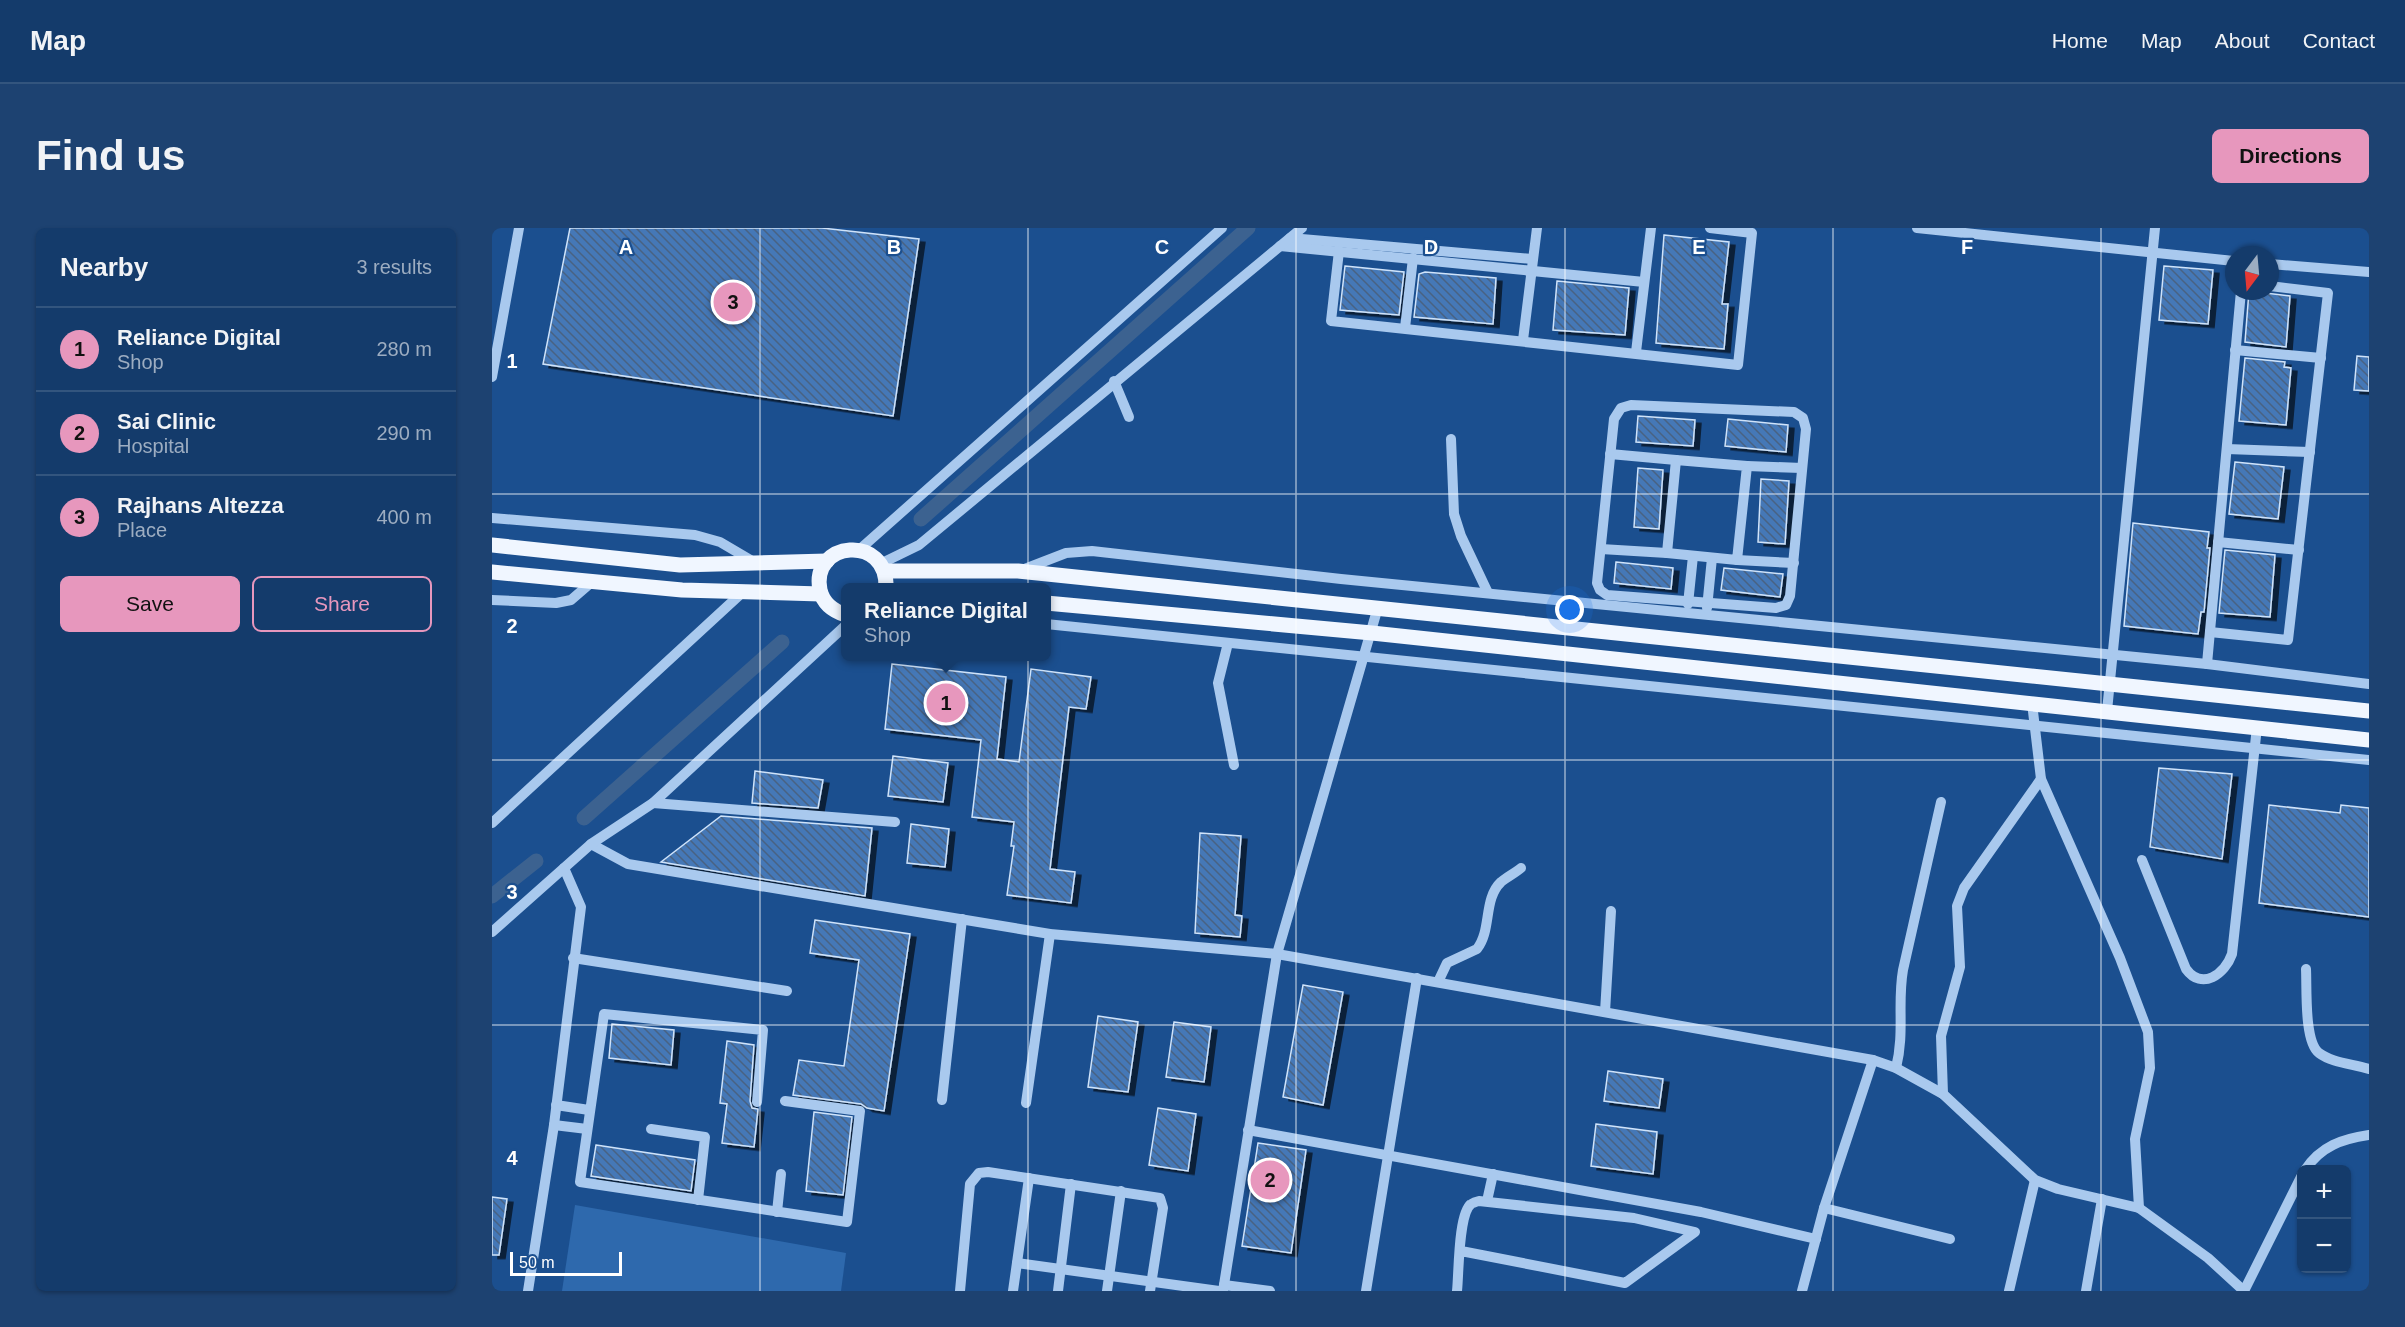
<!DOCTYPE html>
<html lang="en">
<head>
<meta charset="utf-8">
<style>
  :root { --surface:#143b6b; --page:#1d4271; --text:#f1f3f6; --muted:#9dadc1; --line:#33557e; --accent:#e797bd }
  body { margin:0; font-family:Arial,sans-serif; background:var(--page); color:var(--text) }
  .controls { position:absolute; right:18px; bottom:18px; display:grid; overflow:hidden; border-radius:9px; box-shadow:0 2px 4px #0004 }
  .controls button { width:54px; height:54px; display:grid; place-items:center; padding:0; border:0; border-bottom:2px solid var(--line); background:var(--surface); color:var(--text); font:30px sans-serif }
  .compass { position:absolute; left:1733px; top:18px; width:54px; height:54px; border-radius:50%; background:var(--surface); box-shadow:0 2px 4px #0004; rotate:196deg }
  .scale { position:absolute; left:18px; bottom:15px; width:112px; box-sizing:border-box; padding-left:6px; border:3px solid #fff; border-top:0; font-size:16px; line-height:21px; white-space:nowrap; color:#fff; -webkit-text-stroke:4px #1b4f8f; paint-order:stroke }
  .you { position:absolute; left:1078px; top:382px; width:21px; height:21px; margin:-15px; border:4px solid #fff; border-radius:50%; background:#1a73e8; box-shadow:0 0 0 9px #1a73e833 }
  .badge { display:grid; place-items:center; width:39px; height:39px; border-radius:50%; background:var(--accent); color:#111; font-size:20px; font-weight:700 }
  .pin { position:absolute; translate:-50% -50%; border:3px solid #fff; box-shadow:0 2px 6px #0006 }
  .popup { position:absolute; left:349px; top:355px; width:210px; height:78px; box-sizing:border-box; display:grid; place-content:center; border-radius:9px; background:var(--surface); filter:drop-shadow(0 2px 4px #0005); font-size:20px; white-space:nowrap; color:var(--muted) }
  .popup b { font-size:22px; color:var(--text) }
  .popup::after { content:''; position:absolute; left:50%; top:100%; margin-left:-12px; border:12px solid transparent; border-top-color:var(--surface) }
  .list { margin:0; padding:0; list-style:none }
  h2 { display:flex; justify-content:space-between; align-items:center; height:78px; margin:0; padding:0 24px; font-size:26px }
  h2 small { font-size:20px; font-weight:400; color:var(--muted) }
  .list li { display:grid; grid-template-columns:39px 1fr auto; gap:18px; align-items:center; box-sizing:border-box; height:84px; padding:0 24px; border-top:2px solid var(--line) }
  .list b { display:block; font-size:22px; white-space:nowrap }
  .list p { margin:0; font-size:20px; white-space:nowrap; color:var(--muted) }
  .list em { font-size:20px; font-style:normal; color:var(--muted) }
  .actions { display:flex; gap:12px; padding:18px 24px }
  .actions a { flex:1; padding:14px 0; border:2px solid var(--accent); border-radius:9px; text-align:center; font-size:21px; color:var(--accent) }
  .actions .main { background:var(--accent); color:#111 }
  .map { position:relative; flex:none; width:1877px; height:1063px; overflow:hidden; border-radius:9px }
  header { display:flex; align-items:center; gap:36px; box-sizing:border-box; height:84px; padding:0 30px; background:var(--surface); border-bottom:2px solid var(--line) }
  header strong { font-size:28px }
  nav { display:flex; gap:33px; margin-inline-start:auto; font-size:21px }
  .intro { display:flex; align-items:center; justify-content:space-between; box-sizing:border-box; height:144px; padding:0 36px }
  h1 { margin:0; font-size:42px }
  .button { padding:15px 27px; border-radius:9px; background:var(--accent); color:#111; font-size:21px; font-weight:700 }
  main { display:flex; gap:36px; padding:0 36px }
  aside { flex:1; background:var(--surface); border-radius:9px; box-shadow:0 2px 4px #0004 }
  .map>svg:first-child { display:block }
  .park { fill:#2e69ad }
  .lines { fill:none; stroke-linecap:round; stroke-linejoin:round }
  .canal { stroke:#3c6290; stroke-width:15 }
  .building { fill:url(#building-back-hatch); stroke:#cfe3fa; stroke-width:1.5; filter:url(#shadow) }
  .minor { stroke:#a9c9ee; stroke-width:10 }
  .major { stroke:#f0f6ff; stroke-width:15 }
  .grid { fill:none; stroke:#fff; stroke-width:1.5; stroke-opacity:0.55 }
  .grid-label { font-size:20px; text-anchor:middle; font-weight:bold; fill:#fff; stroke:#1b4f8f; stroke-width:4.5; stroke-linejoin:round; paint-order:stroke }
</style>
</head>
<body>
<header>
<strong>Map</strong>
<nav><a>Home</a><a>Map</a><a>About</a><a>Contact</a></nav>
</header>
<div class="intro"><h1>Find us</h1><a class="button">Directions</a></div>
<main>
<aside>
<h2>Nearby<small>3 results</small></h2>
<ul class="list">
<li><span class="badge">1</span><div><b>Reliance Digital</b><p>Shop</p></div><em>280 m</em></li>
<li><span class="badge">2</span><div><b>Sai Clinic</b><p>Hospital</p></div><em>290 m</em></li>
<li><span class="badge">3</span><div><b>Rajhans Altezza</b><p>Place</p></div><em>400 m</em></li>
</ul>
<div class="actions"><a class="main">Save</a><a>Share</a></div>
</aside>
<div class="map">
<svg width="1877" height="1063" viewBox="0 0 1877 1063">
  <defs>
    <pattern id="building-back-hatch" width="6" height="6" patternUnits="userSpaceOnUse" patternTransform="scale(1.5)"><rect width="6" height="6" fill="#4478b7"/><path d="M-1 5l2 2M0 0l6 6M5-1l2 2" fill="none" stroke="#486282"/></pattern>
    <filter id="shadow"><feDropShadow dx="6" dy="3.5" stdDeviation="0" flood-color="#0009"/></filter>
  </defs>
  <rect width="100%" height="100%" fill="#1b4f8f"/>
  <path class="park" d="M 83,977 L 354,1025 L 349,1063 L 70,1063 Z"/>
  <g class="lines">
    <g class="canal">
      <path d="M 429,291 L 756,0"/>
      <path d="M 92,590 L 290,414"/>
      <path d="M 0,668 L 44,633"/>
    </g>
  </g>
  <g class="building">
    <path d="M 78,0 L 330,0 L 427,11 L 401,188 L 51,136 Z"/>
    <path d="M 1172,7 L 1237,14 L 1230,76 L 1236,76 L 1232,121 L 1164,115 Z"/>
    <path d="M 853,38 L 912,44 L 907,87 L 848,82 Z"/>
    <path d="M 1672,38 L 1721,42 L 1716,96 L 1667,92 Z"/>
    <path d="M 933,44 L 1004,50 L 1001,96 L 922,89 L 927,46 Z"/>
    <path d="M 1065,53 L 1137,60 L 1133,107 L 1061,102 Z"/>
    <path d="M 1757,63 L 1798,68 L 1794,119 L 1753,114 Z"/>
    <path d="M 1865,128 L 1877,129 L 1877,163 L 1862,162 Z"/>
    <path d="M 1753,130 L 1793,134 L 1792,139 L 1799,140 L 1794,197 L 1747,193 Z"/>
    <path d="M 1146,188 L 1203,192 L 1201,218 L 1144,214 Z"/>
    <path d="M 1236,191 L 1296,197 L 1294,224 L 1233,218 Z"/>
    <path d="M 1743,234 L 1792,239 L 1786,291 L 1737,286 Z"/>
    <path d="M 1146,240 L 1171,242 L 1167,301 L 1142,299 Z"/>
    <path d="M 1269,251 L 1297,253 L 1293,316 L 1266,314 Z"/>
    <path d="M 1641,295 L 1717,304 L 1715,320 L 1718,320 L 1712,384 L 1709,384 L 1706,406 L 1632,398 Z"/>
    <path d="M 1733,322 L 1783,327 L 1778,389 L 1727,385 Z"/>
    <path d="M 1124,334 L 1181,340 L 1179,361 L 1122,355 Z"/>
    <path d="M 1232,340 L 1291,346 L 1288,369 L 1229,362 Z"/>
    <path d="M 400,436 L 514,449 L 505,531 L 527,534 L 539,441 L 599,449 L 594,481 L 577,479 L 558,641 L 583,644 L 579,675 L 515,667 L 522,618 L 519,618 L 522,594 L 480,589 L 489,512 L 393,501 Z"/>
    <path d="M 401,528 L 456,535 L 451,574 L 396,568 Z"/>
    <path d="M 1667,540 L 1740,546 L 1730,631 L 1658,619 Z"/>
    <path d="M 263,543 L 331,552 L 326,580 L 260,575 Z"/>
    <path d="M 1777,577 L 1848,585 L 1849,577 L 1877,580 L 1877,689 L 1767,675 Z"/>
    <path d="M 229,588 L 380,600 L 373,668 L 169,634 Z"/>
    <path d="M 419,596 L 457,601 L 453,639 L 415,635 Z"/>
    <path d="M 708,605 L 749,608 L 743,687 L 750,688 L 748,709 L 703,705 Z"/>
    <path d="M 323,692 L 418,706 L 392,883 L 375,880 L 369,876 L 301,867 L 307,832 L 352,838 L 367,732 L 318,725 Z"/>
    <path d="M 811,757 L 851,764 L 831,877 L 791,869 Z"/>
    <path d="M 606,788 L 646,794 L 636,864 L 596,859 Z"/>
    <path d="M 682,794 L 719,799 L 712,854 L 674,849 Z"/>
    <path d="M 120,796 L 182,802 L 179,837 L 117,830 Z"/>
    <path d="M 235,813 L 262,817 L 258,873 L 260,880 L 266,881 L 262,919 L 230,915 L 235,876 L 228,875 Z"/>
    <path d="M 1116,843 L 1171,851 L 1167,880 L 1112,873 Z"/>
    <path d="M 666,880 L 704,886 L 696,943 L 657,937 Z"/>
    <path d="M 322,884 L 360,889 L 351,967 L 314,963 Z"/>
    <path d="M 1104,896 L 1165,904 L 1161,946 L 1099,938 Z"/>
    <path d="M 766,915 L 814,922 L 799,1025 L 750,1018 Z"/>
    <path d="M 104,917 L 203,932 L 199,963 L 99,948 Z"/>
    <path d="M 0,969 L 15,971 L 7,1027 L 0,1027 Z"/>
  </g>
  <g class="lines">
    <g class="minor">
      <path d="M 1425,0 L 1742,33"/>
      <path d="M 798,10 L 1040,31"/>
      <path d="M 788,18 L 1152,54"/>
      <path d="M 847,23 L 839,93 L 1246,137 L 1260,5 L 1218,0"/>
      <path d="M 1778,36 L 1877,44"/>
      <path d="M 913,100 L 921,30"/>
      <path d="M 1031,112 L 1045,0"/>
      <path d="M 1743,122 L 1829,130"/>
      <path d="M 1144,124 L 1159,0"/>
      <path d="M 0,149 L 27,0"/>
      <path d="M 622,153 L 637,189"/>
      <path d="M 1139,177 L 1302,184 L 1311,190 L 1314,201 L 1298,368 L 1294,377 L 1284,380 L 1115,367 L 1108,362 L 1105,355 L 1122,191 L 1129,180 Z"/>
      <path d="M 959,211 L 962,286 L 969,308 L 996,365"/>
      <path d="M 1735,221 L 1818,224"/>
      <path d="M 1118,226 L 1184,232"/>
      <path d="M 1184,232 L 1255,238 L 1245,332 L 1175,325 Z"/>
      <path d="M 1255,238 L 1310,240"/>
      <path d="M 0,290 L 203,307 L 228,314 L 262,334"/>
      <path d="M 1726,314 L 1807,322"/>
      <path d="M 1109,321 L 1175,325"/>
      <path d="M 367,322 L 730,0"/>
      <path d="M 1245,332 L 1302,335"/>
      <path d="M 388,336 L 427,317 L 810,0"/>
      <path d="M 530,342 L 574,325 L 600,323 L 849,351 L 1715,436 L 1877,456"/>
      <path d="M 0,372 L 64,375 L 79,372 L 101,353"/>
      <path d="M 1196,376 L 1201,328"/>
      <path d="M 1215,380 L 1220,330"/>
      <path d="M 554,396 L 1877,532"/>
      <path d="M 1718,404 L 1796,412 L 1836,65 L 1778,58"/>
      <path d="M 736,415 L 726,455 L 742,537"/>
      <path d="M 1715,436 L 1749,63"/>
      <path d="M 1540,475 L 1549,551 L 1628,730 L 1656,804 L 1658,840 L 1643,911 L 1647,980"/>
      <path d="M 1615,483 L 1663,0"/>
      <path d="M 161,575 L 403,594"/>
      <path d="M 0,595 L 253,362"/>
      <path d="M 99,616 L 136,636 L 558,706 L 785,726 L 1381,832 L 1332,980 L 1310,1063"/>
      <path d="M 1650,632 L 1694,741 C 1710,763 1733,746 1740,726 L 1765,499"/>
      <path d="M 0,704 L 99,616 L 161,575 L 354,397"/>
      <path d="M 81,730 L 295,763"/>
      <path d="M 1814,741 C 1815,760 1812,814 1827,825 C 1840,835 1862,836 1877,841"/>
      <path d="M 946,754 L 955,735 L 985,721 C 1000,702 991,671 1009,654 C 1015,649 1023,645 1029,640"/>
      <path d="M 1113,784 L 1119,683"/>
      <path d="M 1381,832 L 1404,840 L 1451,866 L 1543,952 L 1566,961 L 1647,980 L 1716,1030 L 1752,1063"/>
      <path d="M 1404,840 C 1413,804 1405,776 1411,742 L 1449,574"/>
      <path d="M 1451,866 L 1449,808 L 1468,739 L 1465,678 L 1472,660 L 1549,551"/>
      <path d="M 450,872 L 470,691"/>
      <path d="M 265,874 L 271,802 L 112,786 L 88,954 L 355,994 L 368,883 L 293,873"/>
      <path d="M 534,875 L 558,706"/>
      <path d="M 64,877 L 97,882"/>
      <path d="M 62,897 L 95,901"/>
      <path d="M 159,901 L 213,909 L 206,972"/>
      <path d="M 756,902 L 1209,984 L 1324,1011"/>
      <path d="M 1813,942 C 1829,918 1850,911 1877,907"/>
      <path d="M 995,973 L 1001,946"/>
      <path d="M 1332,980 L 1458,1011"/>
      <path d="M 285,984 L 289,946"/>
      <path d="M 525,1035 L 727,1063"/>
      <path d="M 732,1057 L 778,1063"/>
      <path d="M 36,1063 L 62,897 L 89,679 L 72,640"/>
      <path d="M 468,1063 L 478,956 L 487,945 L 496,944 L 668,970 L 671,980 L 658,1063"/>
      <path d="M 521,1063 L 537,950"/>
      <path d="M 566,1063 L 579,956"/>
      <path d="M 615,1063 L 629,963"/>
      <path d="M 731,1063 L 785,726 L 886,379"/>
      <path d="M 874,1063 L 925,750"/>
      <path d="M 965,1063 C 967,1046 966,986 979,976 C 979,975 987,973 987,973 L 1142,990 L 1203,1004 L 1133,1055 L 969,1023"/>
      <path d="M 1517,1063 L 1543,952"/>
      <path d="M 1594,1063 L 1610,971"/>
      <path d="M 1752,1063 L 1810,947"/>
    </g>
    <g class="major">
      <path d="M 0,317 L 188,337 L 335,333"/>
      <path d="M 392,343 L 526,343 L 1877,483"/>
      <path d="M 0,344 L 190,362 L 329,366"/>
      <path d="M 554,375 L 880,405 L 1877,512"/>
      <path d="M 354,387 C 341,383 331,375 328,362 C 318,313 396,305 394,360"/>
    </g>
  </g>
  <path class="grid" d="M 268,0 L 268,1063M 536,0 L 536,1063M 804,0 L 804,1063M 1073,0 L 1073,1063M 1341,0 L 1341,1063M 1609,0 L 1609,1063M 0,266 L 1877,266M 0,532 L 1877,532M 0,797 L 1877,797"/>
  <g class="grid-label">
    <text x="134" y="26">A</text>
    <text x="402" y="26">B</text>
    <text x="670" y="26">C</text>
    <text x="939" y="26">D</text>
    <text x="1207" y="26">E</text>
    <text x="1475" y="26">F</text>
    <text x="20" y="140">1</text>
    <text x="20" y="405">2</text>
    <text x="20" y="671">3</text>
    <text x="20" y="937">4</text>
  </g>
</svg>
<div class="controls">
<button>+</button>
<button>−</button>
</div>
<svg class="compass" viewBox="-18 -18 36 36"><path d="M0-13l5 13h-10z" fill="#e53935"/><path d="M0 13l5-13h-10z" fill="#9dadc1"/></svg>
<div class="scale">50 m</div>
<div class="you"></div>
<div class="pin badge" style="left:454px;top:475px">1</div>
<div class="popup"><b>Reliance Digital</b>Shop</div>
<div class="pin badge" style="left:778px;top:952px">2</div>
<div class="pin badge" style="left:241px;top:74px">3</div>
</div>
</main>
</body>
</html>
